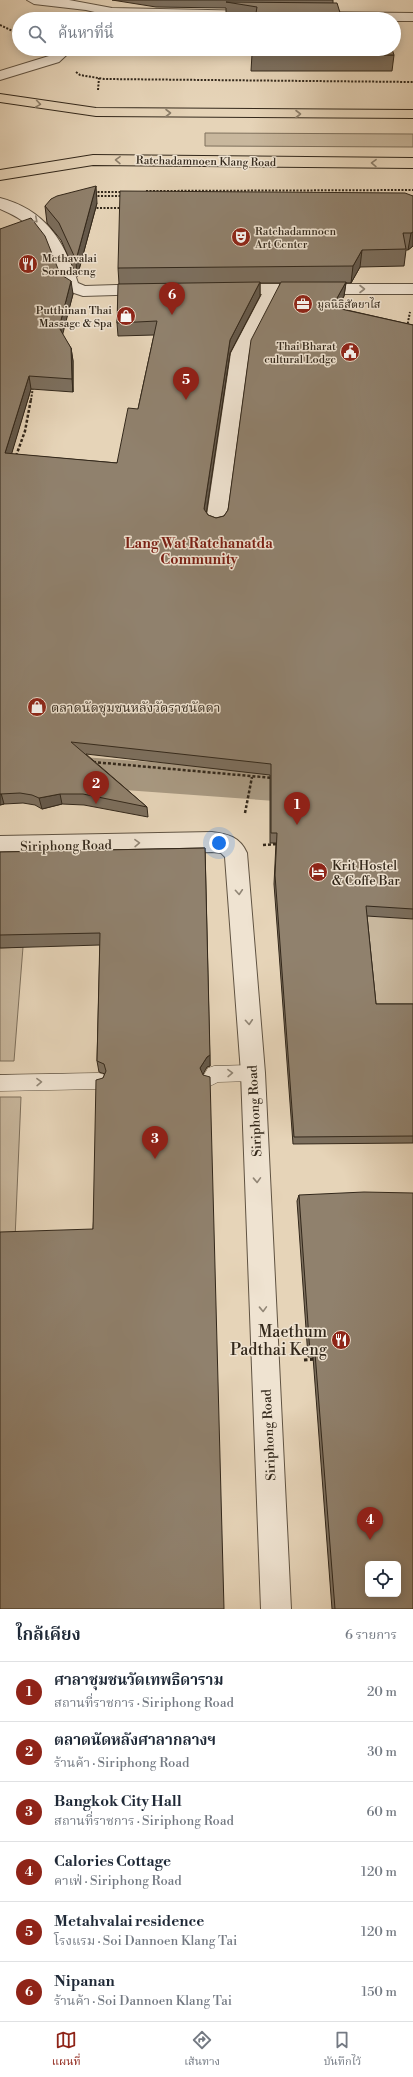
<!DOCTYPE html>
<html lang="th">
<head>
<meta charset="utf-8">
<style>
  :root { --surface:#fff; --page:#f6f6f7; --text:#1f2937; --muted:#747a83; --line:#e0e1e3; --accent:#8f2418 }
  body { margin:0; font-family:"Libre Bodoni","Noto Serif Thai",serif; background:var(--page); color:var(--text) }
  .controls { position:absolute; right:12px; bottom:12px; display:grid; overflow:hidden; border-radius:6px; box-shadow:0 2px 10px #0003 }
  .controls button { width:36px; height:36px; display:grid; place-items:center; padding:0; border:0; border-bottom:1px solid var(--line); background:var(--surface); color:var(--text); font:20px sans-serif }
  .you { position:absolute; left:219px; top:843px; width:14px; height:14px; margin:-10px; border:3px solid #fff; border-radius:50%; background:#1a73e8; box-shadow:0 0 0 6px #1a73e833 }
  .badge { display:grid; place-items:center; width:26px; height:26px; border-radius:50%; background:var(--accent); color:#fff; font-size:13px; font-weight:700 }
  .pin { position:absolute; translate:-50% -33px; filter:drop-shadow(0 1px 2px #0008) }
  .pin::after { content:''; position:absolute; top:21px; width:14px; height:12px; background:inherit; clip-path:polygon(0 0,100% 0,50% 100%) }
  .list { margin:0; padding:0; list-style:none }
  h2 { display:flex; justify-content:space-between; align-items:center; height:52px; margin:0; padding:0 16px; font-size:17px }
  h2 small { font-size:13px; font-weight:400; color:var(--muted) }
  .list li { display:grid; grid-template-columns:26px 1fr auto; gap:12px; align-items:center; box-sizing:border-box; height:60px; padding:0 16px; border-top:1px solid var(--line) }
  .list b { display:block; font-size:15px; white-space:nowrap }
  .list p { margin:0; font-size:13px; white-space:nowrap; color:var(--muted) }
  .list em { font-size:13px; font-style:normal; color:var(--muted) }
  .icon { flex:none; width:22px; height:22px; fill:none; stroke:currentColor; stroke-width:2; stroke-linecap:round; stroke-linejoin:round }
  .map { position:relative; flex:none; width:413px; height:1609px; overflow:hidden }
  .search { position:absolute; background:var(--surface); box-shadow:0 2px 10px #0003; left:12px; right:12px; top:12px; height:44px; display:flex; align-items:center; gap:10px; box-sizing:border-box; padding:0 14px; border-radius:22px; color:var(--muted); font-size:15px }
  .sheet { height:412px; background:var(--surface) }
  nav { display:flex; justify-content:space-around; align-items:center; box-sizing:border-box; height:56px; border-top:1px solid var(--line); background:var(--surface); font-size:11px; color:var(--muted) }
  nav a { display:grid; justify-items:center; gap:2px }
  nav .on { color:var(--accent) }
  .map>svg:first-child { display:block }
  .green { fill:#c8b79d; stroke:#7e705c }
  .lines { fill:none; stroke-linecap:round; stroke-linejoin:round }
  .canal { fill:#a99a83; fill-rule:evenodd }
  .lane-casing { stroke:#605342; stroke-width:1 }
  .street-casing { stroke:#605342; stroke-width:2 }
  .primary-casing { stroke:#33281b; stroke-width:2 }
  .path-far2 { stroke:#33281b; stroke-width:2; stroke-dasharray:2 1.5; stroke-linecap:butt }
  .path-far1 { stroke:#33281b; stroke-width:2.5; stroke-dasharray:3 2; stroke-linecap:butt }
  .path { stroke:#33281b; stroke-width:3; stroke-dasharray:3.5 2.5; stroke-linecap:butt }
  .lane { fill:#efe3d1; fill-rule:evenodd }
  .street { fill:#efe3d1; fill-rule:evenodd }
  .primary { fill:#e6d4b8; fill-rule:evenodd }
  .wall { fill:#7c6f5e; stroke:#33281b; fill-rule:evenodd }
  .shaded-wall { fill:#655a4c; stroke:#33281b }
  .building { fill:#90816d; stroke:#33281b; fill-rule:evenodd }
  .oneway { stroke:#8c7e6a }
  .oneway2 { stroke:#918676 }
  .labels { text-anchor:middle; stroke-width:3; stroke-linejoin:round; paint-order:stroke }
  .far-street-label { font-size:11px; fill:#33281b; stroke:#efe3d1 }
  .far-poi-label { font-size:11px; fill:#33281b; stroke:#efe3d1; text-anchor:start }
  .poi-label { font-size:13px; fill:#33281b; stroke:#efe3d1; text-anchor:start }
  .street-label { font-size:13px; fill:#33281b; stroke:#efe3d1 }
  .neighbourhood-label { font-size:14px; font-weight:bold; fill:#7a1f14; stroke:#efe3d1 }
  .near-poi-label { font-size:16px; fill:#33281b; stroke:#efe3d1; text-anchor:end }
</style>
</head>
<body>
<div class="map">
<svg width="413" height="1609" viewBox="0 0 413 1609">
  <rect width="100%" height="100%" fill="#e6d4b8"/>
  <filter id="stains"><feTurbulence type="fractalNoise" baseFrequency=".005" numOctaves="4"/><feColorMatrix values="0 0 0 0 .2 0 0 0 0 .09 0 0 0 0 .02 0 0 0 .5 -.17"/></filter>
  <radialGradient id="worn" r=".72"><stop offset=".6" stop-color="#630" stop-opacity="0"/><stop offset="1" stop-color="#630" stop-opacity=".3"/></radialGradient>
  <g class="green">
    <path d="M 205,133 L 413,134 L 413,147 L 205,146 Z"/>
    <path d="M 413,892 L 413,1028 L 367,1029 L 355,910 Z"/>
    <path d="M 23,947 L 14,1061 L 0,1061 L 0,948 Z"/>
    <path d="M 0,1097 L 21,1097 L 15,1239 L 0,1239 Z"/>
  </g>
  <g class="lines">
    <path class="canal" d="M 0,751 L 413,781 L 413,811 L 0,781 Z"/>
    <g class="lane-casing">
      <g id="lane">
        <path d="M 253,1065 L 259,1067 L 261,1073 L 259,1079 L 253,1081 L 218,1082 L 210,1086 L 204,1084 L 202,1078 L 208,1068 L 214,1066 Z"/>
        <path d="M 99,1073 L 105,1075 L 107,1081 L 105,1087 L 99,1089 L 0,1091 L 0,1075 Z"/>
      </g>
    </g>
    <g class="street-casing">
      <g id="street">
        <path d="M 27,0 L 69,0 L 112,8 L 256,11 L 261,12 L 263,15 L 256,19 L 112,16 L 86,10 L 34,4 Z"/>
        <path d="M 312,12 L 413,13 L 413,21 L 394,21 L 394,19 L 307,19 L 305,16 L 307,13 Z"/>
        <path d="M 57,49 L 73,49 L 59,62 L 0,80 L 0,71 L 49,56 Z"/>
        <path d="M 0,198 C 46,210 64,241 78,283 L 85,286 L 148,284 L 154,285 L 156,289 L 154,293 L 148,294 L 83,296 L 65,290 C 60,281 57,270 54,261 C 44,234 26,220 0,209 Z"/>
        <path d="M 230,284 L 413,284 L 413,294 L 279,294 L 249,353 L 226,522 L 223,527 L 216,529 L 209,527 L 206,522 L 231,353 L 262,294 L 224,293 L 222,289 L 224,285 Z"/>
        <path d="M 212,832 C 228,834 240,837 247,853 L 265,1073 L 291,1609 L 261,1609 L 241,1073 L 225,857 L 221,853 L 212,852 L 0,856 L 0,836 Z"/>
      </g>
    </g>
    <g class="primary-casing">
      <g id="primary">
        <path d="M 0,94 L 96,108 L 413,110 L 413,118 L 96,116 L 0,102 Z"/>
        <path d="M 93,155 L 413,158 L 413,168 L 93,165 L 0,180 L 0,170 Z"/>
      </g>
    </g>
    <g class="path-far2">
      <path d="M 0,25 L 19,34"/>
      <path d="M 76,72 L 80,75 L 104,79 L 413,82"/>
      <path d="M 98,90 L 99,78"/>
      <path d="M 146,191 L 413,190"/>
      <path d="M 94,192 L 123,192"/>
      <path d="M 94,196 L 123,196"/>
      <path d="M 93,208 L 122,208"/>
      <path d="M 407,327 L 410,312"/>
      <path d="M 31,400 L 33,387"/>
    </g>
    <g class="path-far1">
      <path d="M 16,456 L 25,431 L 31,399"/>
      <path d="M 93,762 L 273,778"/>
      <path d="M 245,813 L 252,777"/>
      <path d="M 263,845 L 278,844"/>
    </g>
    <path class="path" d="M 304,1360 L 317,1359"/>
    <use href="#lane" class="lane"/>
    <use href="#street" class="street"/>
    <use href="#primary" class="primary"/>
  </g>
  <g class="wall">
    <path d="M 112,0 L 333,0 L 333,3 L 342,19 L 383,19 L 226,19 L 226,8 L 156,7 Z"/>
    <path d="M 252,54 L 394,55 L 392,71 L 251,71 Z"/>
    <path d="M 413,196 L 413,246 L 408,250 L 406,250 L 404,266 L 360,267 L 351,283 L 346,283 L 344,296 L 338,308 L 413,325 L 413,919 L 367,916 L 376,1004 L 413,1004 L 413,1143 L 293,1144 L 274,884 L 276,843 L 270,843 L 270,775 L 86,754 L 147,807 L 148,817 L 84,805 L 62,804 L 42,809 L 35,805 L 23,803 L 4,804 L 0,805 L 0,229 L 60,274 L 73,294 L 62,334 L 71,348 L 73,361 L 73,392 L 31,389 L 11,454 L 117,463 L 138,409 L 154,335 L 118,336 L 117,323 L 119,284 L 118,268 ZM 260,283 L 280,283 L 228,510 L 224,516 L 216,518 L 208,515 L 206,512 L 230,353 L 260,296 Z"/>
    <path d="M 97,203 L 77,277 L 61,240 L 47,223 L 45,206 Z"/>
    <path d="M 205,848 L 210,1066 L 207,1067 L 93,1229 L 103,1078 L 105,1074 L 99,1072 L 97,1061 L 100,945 L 0,948 L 0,852 Z"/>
    <path d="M 299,1195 L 413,1609 L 332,1609 L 313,1357 L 308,1357 L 297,1201 Z"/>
  </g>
  <g class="shaded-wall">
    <path d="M 96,186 L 97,203 L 77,277 L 76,260 Z"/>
    <path d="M 413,232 L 413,246 L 408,250 L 411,233 Z"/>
    <path d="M 362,250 L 360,267 L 351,283 L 353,266 Z"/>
    <path d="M 71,281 L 73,294 L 62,337 L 60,324 Z"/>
    <path d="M 260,282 L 260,296 L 230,353 L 205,522 L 204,509 L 230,340 Z"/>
    <path d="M 346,282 L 344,296 L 331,320 L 332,307 Z"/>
    <path d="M 71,348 L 73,361 L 73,392 L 72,379 Z"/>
    <path d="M 29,376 L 31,389 L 8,466 L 5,453 Z"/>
    <path d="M 1,793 L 4,804 L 0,805 L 0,794 Z"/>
    <path d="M 60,794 L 62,804 L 42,809 L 39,798 Z"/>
    <path d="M 210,1055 L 210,1066 L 207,1067 L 201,1078 L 200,1068 L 207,1057 Z"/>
  </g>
  <g class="building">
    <path d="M 226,2 L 337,3 L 342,19 L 383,19 L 255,19 L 257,7 Z"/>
    <path d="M 252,49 L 392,49 L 394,55 L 252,54 Z"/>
    <path d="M 96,186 L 76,260 L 59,223 L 45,206 L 51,199 L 57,196 Z"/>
    <path d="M 120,191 L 405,193 L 413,196 L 413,232 L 411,233 L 403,233 L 406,249 L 362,250 L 353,266 L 118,268 Z"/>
    <path d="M 31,218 L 45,236 L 60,274 L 71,281 L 60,324 L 57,324 L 71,348 L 72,379 L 29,376 L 5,453 L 117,463 L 128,408 L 138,409 L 157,321 L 117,323 L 118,284 L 260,282 L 230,340 L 204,509 L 208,515 L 216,518 L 224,516 L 228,510 L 251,340 L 281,282 L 346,282 L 332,307 L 413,325 L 413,909 L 366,906 L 376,1004 L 413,1004 L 413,1136 L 294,1137 L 275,875 L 277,833 L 271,833 L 271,764 L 71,742 L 147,807 L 83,794 L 60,794 L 39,798 L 32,795 L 20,793 L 0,794 L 0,229 Z"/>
    <path d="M 205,848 L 210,1055 L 207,1057 L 200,1068 L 203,1075 L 210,1077 L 224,1609 L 0,1609 L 0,1232 L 93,1229 L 96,1080 L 103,1078 L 106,1071 L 104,1064 L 97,1061 L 100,933 L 0,935 L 0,852 Z"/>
    <path d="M 364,1192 L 413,1193 L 413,1609 L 335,1609 L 315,1353 L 310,1353 L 299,1195 ZM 368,1564 L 398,1564 L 398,1594 L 368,1594 Z"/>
  </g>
  <defs><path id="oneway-chevron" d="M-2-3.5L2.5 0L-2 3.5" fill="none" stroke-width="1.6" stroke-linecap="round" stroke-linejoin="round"/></defs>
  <g class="oneway">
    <use href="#oneway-chevron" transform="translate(38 104) rotate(9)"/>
    <use href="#oneway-chevron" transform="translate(168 113)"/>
    <use href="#oneway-chevron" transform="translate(298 114)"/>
    <use href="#oneway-chevron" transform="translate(118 160) rotate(-179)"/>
    <use href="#oneway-chevron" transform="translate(374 163) rotate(-179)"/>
  </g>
  <g class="oneway2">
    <use href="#oneway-chevron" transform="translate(35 220) rotate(41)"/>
    <use href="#oneway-chevron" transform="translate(362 289)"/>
    <use href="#oneway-chevron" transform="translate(137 843) rotate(-1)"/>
    <use href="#oneway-chevron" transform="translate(239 892) rotate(86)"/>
    <use href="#oneway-chevron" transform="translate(249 1022) rotate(86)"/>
    <use href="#oneway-chevron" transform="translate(230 1073) rotate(-1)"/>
    <use href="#oneway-chevron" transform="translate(39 1082) rotate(-1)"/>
    <use href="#oneway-chevron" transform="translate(257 1180) rotate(88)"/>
    <use href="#oneway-chevron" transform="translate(263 1309) rotate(88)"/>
  </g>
  <defs>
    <g id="theatre-disc" transform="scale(1)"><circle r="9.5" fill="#8f2418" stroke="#efe3d1"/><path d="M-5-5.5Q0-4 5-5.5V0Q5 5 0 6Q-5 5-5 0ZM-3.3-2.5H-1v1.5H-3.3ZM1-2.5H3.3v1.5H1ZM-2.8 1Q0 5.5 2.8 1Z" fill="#fff"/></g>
    <g id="restaurant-disc" transform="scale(1)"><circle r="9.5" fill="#8f2418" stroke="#efe3d1"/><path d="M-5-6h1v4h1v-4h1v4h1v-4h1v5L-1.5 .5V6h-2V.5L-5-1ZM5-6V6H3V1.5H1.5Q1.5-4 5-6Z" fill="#fff"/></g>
    <g id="office-disc" transform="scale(1)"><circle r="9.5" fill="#8f2418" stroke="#efe3d1"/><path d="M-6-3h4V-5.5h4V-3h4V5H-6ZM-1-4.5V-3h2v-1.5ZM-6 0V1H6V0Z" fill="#fff"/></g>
    <g id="shop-disc" transform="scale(1)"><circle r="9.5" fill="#8f2418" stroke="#efe3d1"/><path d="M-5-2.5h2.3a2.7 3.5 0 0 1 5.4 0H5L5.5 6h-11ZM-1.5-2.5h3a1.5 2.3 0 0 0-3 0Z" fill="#fff"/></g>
    <g id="civic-disc" transform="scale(1)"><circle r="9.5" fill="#8f2418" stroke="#efe3d1"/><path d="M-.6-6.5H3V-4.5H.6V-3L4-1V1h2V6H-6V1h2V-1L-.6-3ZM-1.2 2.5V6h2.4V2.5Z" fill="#fff"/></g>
    <g id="hotel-disc" transform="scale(1)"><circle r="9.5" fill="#8f2418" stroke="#efe3d1"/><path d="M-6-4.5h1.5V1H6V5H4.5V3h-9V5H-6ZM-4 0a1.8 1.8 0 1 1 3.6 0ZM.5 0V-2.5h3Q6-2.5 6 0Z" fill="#fff"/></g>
  </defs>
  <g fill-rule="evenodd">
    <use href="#theatre-disc" x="241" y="237"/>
    <use href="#restaurant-disc" x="28" y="264"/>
    <use href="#office-disc" x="303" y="304"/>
    <use href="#shop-disc" x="126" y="316"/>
    <use href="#civic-disc" x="350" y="352"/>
    <use href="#shop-disc" x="37" y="707"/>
    <use href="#hotel-disc" x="318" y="872"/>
    <use href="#restaurant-disc" x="341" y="1340"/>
  </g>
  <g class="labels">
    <g class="far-street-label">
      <text transform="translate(206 161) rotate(1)" y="4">Ratchadamnoen Klang Road</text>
    </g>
    <g class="far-poi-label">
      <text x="255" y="235">Ratchadamnoen<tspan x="255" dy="13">Art Center</tspan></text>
      <text x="42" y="262">Methavalai<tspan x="42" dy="13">Sorndaeng</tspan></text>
      <text x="317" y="308">มูลนิธิสัตยาไส</text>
      <text x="112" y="314" text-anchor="end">Putthinan Thai<tspan x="112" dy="13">Massage &amp; Spa</tspan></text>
      <text x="336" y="350" text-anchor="end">Thai Bharat<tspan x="336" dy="13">cultural Lodge</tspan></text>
    </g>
    <g class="poi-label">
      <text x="51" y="712">ตลาดนัดชุมชนหลังวัดราชนัดดา</text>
      <text x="332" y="870">Krit Hostel<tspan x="332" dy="15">&amp; Coffe Bar</tspan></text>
    </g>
    <g class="street-label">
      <text transform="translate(66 845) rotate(-1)" y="5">Siriphong Road</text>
      <text transform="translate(254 1111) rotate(-93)" y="5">Siriphong Road</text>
      <text transform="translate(268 1435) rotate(-93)" y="5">Siriphong Road</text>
    </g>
    <g class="neighbourhood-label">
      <text x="199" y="548">Lang Wat Ratchanatda<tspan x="199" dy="16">Community</tspan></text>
    </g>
    <g class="near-poi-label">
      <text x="327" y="1337">Maethum<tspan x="327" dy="18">Padthai Keng</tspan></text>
    </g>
  </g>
  <rect width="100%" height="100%" filter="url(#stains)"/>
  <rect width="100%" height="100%" fill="url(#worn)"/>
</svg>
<div class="controls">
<button><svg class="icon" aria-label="locate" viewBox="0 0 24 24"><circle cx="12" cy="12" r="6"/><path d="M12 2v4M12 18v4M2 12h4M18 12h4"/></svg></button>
</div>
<div class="you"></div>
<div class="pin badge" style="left:297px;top:825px">1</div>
<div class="pin badge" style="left:96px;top:804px">2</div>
<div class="pin badge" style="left:155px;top:1159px">3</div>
<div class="pin badge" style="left:370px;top:1540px">4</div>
<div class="pin badge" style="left:186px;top:400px">5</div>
<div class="pin badge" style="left:172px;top:315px">6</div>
<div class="search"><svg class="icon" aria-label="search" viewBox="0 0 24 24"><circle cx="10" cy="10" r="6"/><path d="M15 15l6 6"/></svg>ค้นหาที่นี่</div>
</div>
<section class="sheet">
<h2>ใกล้เคียง<small>6 รายการ</small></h2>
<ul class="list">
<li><span class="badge">1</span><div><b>ศาลาชุมชนวัดเทพธิดาราม</b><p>สถานที่ราชการ · Siriphong Road</p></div><em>20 m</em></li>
<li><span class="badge">2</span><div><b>ตลาดนัดหลังศาลากลางฯ</b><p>ร้านค้า · Siriphong Road</p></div><em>30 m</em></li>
<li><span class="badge">3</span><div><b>Bangkok City Hall</b><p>สถานที่ราชการ · Siriphong Road</p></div><em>60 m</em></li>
<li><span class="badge">4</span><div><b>Calories Cottage</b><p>คาเฟ่ · Siriphong Road</p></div><em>120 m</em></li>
<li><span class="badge">5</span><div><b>Metahvalai residence</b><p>โรงแรม · Soi Dannoen Klang Tai</p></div><em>120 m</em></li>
<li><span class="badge">6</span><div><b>Nipanan</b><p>ร้านค้า · Soi Dannoen Klang Tai</p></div><em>150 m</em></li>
</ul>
</section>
<nav>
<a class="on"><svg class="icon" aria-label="map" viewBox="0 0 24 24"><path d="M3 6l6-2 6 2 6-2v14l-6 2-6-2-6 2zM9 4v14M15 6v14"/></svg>แผนที่</a>
<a><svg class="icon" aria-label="directions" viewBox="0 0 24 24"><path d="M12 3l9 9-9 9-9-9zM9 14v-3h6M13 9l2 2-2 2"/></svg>เส้นทาง</a>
<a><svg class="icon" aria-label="saved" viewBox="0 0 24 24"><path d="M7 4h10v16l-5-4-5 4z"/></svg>บันทึกไว้</a>
</nav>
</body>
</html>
